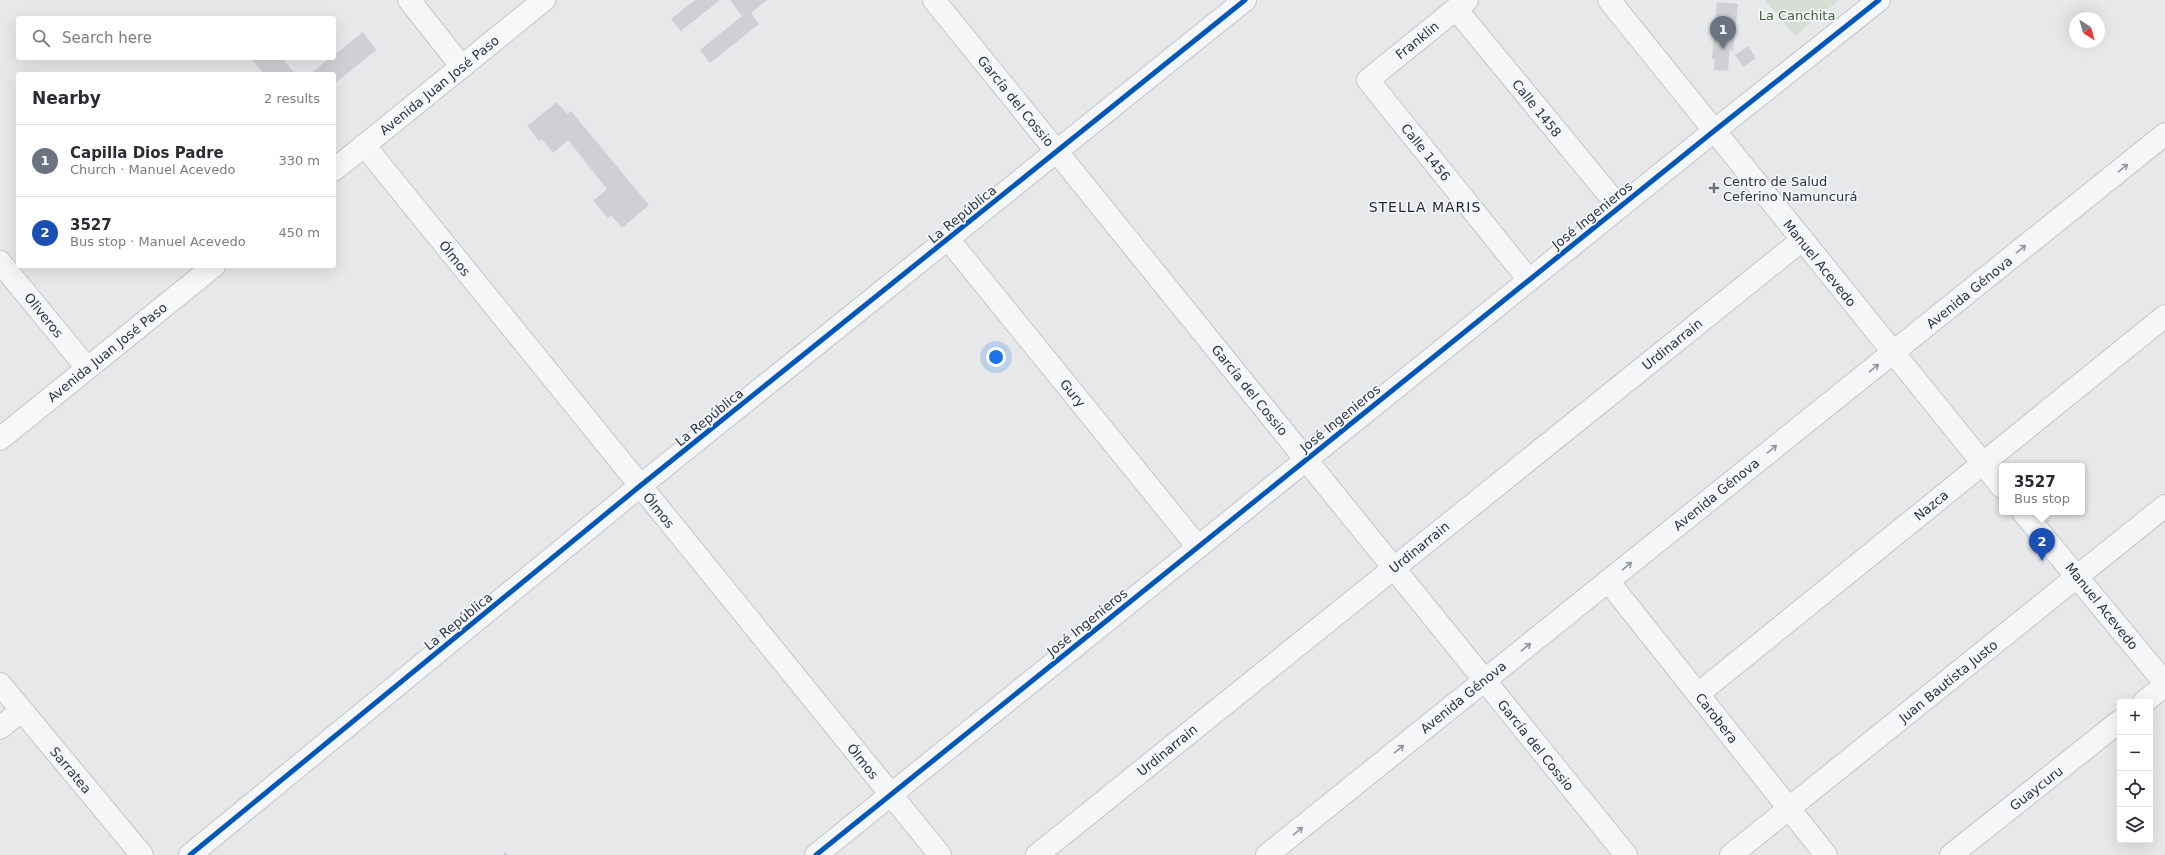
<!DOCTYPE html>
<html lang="en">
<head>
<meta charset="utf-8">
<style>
  :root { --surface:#fff; --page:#f2f2f3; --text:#2b2b33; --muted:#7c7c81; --line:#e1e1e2; --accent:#2563eb }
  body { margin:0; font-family:"DejaVu Sans",sans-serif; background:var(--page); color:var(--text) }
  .controls { position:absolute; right:12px; bottom:12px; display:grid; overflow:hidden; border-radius:4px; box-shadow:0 4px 16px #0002 }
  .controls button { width:36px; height:36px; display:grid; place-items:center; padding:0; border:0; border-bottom:1px solid var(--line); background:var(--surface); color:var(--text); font:20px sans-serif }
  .compass { position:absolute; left:2069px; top:12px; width:36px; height:36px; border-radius:50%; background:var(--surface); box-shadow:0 4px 16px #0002; rotate:143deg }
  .you { position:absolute; left:996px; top:357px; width:14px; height:14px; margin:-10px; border:3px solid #fff; border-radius:50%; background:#1a73e8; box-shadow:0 0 0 6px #1a73e833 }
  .badge { display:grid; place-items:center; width:26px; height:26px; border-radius:50%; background:var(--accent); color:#fff; font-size:13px; font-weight:700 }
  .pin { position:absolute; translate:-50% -33px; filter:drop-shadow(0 1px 2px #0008) }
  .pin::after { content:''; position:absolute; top:21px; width:14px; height:12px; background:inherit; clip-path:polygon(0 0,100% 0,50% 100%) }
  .popup { position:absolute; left:1999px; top:463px; width:86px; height:52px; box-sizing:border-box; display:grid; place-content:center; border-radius:4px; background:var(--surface); filter:drop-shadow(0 1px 3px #0005); font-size:13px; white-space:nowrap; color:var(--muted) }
  .popup b { font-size:15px; color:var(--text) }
  .popup::after { content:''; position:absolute; left:50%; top:100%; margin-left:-8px; border:8px solid transparent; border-top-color:var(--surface) }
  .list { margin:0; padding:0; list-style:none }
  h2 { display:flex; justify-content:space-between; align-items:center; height:52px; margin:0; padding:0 16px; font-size:17px }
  h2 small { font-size:13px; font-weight:400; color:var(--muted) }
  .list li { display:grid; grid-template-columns:26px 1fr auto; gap:12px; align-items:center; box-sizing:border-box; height:72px; padding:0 16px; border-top:1px solid var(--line) }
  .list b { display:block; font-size:15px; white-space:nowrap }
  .list p { margin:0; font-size:13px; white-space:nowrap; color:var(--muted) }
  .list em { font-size:13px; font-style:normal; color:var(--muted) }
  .icon { flex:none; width:22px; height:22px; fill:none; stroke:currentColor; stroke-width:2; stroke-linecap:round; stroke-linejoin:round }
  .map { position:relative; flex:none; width:2165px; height:855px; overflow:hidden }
  .search { position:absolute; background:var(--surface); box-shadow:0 4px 16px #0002; left:16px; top:16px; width:320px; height:44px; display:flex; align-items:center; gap:10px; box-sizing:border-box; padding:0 14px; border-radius:4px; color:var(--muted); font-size:15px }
  .panel { position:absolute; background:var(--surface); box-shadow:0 4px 16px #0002; left:16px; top:72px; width:320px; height:196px; border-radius:4px }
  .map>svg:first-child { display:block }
  .green { fill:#d6ded6 }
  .building { fill:#ced0d3 }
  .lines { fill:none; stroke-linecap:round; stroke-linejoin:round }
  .minor-casing { stroke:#c4c6c8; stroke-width:24 }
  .major-casing { stroke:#c2c5c8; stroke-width:24 }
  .path { stroke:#c5c6ca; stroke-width:2.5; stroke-dasharray:3 3; stroke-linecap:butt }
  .minor { stroke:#f5f6f7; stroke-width:22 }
  .major { stroke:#f8f8f8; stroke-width:22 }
  .cycleway-casing { stroke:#f4f6f9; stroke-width:8 }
  .cycleway { stroke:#0057b8; stroke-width:5 }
  .oneway { stroke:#90959e }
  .poi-dot { fill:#6c737f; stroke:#f4f6f9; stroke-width:1.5 }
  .labels { text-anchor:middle; stroke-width:3.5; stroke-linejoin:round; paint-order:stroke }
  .park-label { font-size:13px; fill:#3f6138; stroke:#f4f6f9 }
  .street-label { font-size:13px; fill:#2b3445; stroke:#f4f6f9 }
  .poi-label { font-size:13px; fill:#2b3445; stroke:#f4f6f9; text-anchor:start }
  .neighbourhood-label { font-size:14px; letter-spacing:1px; fill:#1d2536; stroke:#f4f6f9 }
</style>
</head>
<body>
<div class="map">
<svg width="2165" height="855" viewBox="0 0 2165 855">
  <rect width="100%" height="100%" fill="#e6e8ea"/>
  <path class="green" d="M 1765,0 L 1839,0 L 1795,36 Z"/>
  <g class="building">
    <path d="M 695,0 L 720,0 L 681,31 L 671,19 Z"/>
    <path d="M 730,0 L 767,0 L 751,13 L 759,24 L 710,63 L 700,50 L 742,16 Z"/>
    <path d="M 1717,2 L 1738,4 L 1733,52 L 1730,48 L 1728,71 L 1714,70 L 1715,59 L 1712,59 Z"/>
    <path d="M 363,32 L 376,50 L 334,84 L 334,74 L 310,74 L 330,58 L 334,58 L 334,55 Z"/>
    <path d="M 1748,46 L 1756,58 L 1743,67 L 1735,55 Z"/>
    <path d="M 251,58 L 282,58 L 295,74 L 264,74 Z"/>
    <path d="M 557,102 L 567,114 L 571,111 L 649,205 L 622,228 L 611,215 L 608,218 L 593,201 L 607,189 L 568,140 L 553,153 L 542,139 L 539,141 L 527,126 Z"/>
  </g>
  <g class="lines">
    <g class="minor-casing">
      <g id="minor">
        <path d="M 409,0 L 462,67"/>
        <path d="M 934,0 L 1626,855"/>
        <path d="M 1467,0 L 1368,80 L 1529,280"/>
        <path d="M 1609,0 L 2002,487"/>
        <path d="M 1456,9 L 1619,207"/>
        <path d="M 364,145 L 940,855"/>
        <path d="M 948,239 L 1198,547"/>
        <path d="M 0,262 L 87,368"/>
        <path d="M 2023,512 L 2165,683"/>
        <path d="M 1608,581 L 1826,855"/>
        <path d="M 0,684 L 142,855"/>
        <path d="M 1698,694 L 2165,316"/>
        <path d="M 2144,702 L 2165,685"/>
        <path d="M 0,728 L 21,711"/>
        <path d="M 190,855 L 640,486 L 1245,0"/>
        <path d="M 816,855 L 1714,131 L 1879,0"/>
        <path d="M 1037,855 L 1802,240"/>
        <path d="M 1267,855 L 2165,134"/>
        <path d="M 1731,855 L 2165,506"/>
        <path d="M 1951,855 L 2120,721"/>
      </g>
    </g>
    <g class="major-casing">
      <g id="major">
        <path d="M 334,170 L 544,0"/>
        <path d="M 0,439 L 214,266"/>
      </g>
    </g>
    <path class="path" d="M 504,855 L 507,853"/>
    <use href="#minor" class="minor"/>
    <use href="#major" class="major"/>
    <g class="cycleway-casing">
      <g id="cycleway">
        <path d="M 190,855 L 640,486 L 1245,0"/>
        <path d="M 816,855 L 1714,131 L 1879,0"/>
      </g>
    </g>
    <use href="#cycleway" class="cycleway"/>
  </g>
  <defs><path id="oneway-shaft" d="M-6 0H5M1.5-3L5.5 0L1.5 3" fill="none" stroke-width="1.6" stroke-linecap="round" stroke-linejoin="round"/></defs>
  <g class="oneway">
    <use href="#oneway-shaft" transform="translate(2123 168) rotate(-39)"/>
    <use href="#oneway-shaft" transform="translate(2021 249) rotate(-39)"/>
    <use href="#oneway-shaft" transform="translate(1874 368) rotate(-39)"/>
    <use href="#oneway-shaft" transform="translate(1772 449) rotate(-39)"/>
    <use href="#oneway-shaft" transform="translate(1627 566) rotate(-39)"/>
    <use href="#oneway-shaft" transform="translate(1526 647) rotate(-39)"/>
    <use href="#oneway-shaft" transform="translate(1399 749) rotate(-39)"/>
    <use href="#oneway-shaft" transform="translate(1298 831) rotate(-39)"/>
  </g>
  <path class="poi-dot" d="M1712 182h4v4h4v4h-4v4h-4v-4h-4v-4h4z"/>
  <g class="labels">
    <g class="park-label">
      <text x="1797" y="20">La Canchita</text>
    </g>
    <g class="street-label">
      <text transform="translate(1417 40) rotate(-39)" y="5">Franklin</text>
      <text transform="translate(439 85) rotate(-39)" y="5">Avenida Juan José Paso</text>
      <text transform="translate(1016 101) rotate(51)" y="5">García del Cossio</text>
      <text transform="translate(1537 108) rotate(51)" y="5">Calle 1458</text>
      <text transform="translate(1426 152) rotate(51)" y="5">Calle 1456</text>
      <text transform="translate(962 214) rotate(-39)" y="5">La República</text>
      <text transform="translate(1592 215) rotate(-39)" y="5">José Ingenieros</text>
      <text transform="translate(455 258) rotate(51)" y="5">Ólmos</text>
      <text transform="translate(1820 263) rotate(51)" y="5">Manuel Acevedo</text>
      <text transform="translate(1969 292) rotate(-39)" y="5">Avenida Génova</text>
      <text transform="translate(44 315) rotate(51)" y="5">Oliveros</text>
      <text transform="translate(1672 344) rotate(-39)" y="5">Urdinarrain</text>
      <text transform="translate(107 352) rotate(-39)" y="5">Avenida Juan José Paso</text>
      <text transform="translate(1250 390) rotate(51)" y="5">García del Cossio</text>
      <text transform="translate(1073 393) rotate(51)" y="5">Gury</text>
      <text transform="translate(709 417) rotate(-39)" y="5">La República</text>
      <text transform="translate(1340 418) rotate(-39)" y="5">José Ingenieros</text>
      <text transform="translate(1716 494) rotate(-39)" y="5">Avenida Génova</text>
      <text transform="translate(1931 505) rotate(-39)" y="5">Nazca</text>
      <text transform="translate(659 510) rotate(51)" y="5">Ólmos</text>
      <text transform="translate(1419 547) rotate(-39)" y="5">Urdinarrain</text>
      <text transform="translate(2102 606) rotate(51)" y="5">Manuel Acevedo</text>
      <text transform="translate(458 621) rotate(-39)" y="5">La República</text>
      <text transform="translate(1087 622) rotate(-39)" y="5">José Ingenieros</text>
      <text transform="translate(1948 681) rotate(-39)" y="5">Juan Bautista Justo</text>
      <text transform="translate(1463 697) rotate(-39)" y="5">Avenida Génova</text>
      <text transform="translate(1717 718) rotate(52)" y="5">Carobera</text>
      <text transform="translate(1536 745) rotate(51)" y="5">García del Cossio</text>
      <text transform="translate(1167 750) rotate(-39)" y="5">Urdinarrain</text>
      <text transform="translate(863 761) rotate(51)" y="5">Ólmos</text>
      <text transform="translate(71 770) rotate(50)" y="5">Sarratea</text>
      <text transform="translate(2036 788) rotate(-38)" y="5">Guaycuru</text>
    </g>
    <g class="poi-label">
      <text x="1723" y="186">Centro de Salud<tspan x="1723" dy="15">Ceferino Namuncurá</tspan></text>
    </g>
    <g class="neighbourhood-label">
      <text x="1425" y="212">STELLA MARIS</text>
    </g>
  </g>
</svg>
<div class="controls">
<button>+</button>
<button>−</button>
<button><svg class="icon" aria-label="locate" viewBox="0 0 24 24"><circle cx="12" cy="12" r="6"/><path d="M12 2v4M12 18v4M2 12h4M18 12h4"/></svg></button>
<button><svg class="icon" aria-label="layers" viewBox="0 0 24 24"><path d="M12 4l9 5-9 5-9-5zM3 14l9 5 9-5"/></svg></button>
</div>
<svg class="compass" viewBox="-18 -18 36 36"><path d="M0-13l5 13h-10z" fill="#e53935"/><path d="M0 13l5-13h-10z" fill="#7c7c81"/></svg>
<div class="you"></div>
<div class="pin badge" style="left:1723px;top:49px;background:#6b7280">1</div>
<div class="pin badge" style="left:2042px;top:561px;background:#1a4fb4">2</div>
<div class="popup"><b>3527</b>Bus stop</div>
<div class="search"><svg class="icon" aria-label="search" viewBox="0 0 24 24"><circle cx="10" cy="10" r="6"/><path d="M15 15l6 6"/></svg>Search here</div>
<section class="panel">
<h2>Nearby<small>2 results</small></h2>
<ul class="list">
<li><span class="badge" style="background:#6b7280">1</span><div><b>Capilla Dios Padre</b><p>Church · Manuel Acevedo</p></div><em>330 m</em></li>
<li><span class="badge" style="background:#1a4fb4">2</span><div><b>3527</b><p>Bus stop · Manuel Acevedo</p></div><em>450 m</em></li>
</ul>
</section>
</div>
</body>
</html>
